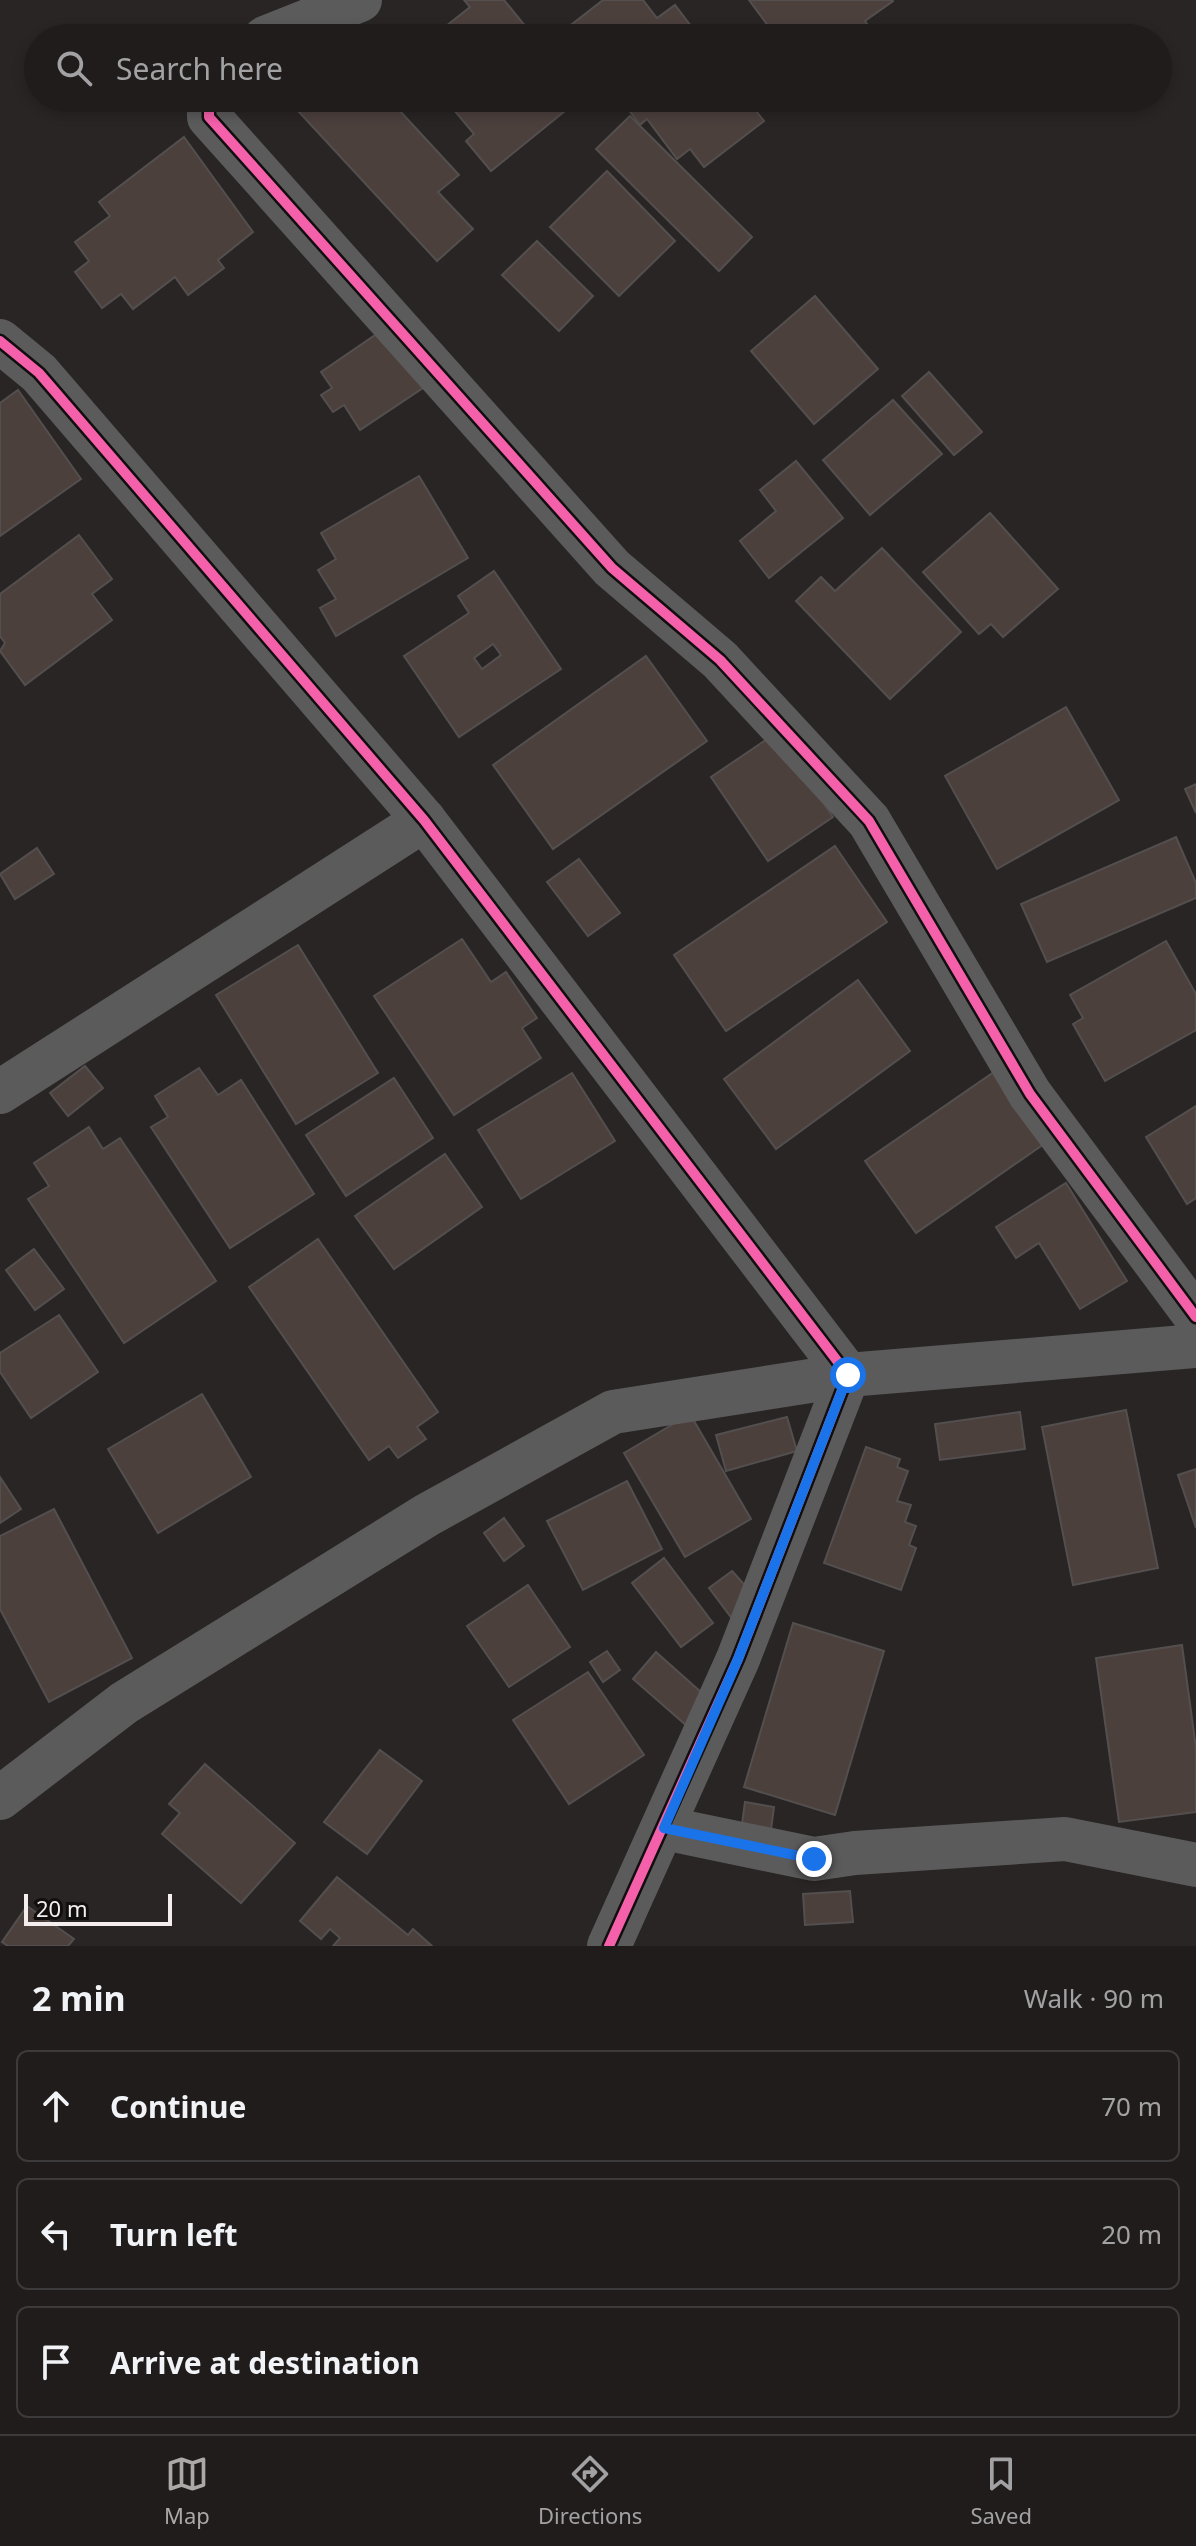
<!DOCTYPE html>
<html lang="en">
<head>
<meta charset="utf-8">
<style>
  :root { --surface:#201c1c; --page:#282525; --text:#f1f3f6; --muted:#a2a1a3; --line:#3d3a3b; --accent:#ada8a8 }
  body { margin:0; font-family:"Noto Sans",sans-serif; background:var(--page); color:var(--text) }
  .scale { position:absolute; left:24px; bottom:20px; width:148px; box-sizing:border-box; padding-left:8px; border:4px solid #f4efee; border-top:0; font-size:22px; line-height:28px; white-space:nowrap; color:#f4efee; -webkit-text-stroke:6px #110e0e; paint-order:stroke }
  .stop { position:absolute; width:24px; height:24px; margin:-18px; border:6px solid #1a73e8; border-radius:50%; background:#fff }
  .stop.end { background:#1a73e8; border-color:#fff; box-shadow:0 2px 8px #0008 }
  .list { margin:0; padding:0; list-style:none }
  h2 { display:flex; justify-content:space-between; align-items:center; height:104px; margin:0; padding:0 32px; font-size:34px }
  h2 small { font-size:26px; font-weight:400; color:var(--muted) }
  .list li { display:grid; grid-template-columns:52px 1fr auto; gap:24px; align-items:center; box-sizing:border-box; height:112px; margin:0 16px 16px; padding:0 16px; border:2px solid var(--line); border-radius:12px }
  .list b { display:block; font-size:30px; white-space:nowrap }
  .list em { font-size:26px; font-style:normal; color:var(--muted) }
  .icon { flex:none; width:44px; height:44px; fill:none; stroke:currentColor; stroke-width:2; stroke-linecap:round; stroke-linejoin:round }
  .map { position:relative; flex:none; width:1196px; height:1946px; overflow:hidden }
  .search { position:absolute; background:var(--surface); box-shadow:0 4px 12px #0003; left:24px; right:24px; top:24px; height:88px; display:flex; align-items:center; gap:20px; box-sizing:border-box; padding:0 28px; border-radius:44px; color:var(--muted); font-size:30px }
  .sheet { height:488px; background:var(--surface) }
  nav { display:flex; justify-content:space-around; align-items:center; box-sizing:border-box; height:112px; border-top:2px solid var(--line); background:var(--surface); font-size:22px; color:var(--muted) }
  nav a { display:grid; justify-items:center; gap:4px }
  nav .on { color:var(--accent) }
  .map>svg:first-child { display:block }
  .building { fill:#4c403d; stroke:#534f4f; stroke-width:2; fill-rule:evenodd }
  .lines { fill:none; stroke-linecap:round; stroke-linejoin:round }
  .minor { stroke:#5c5b5b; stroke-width:44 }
  .cycleway-casing { stroke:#110e0e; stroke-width:15 }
  .cycleway { stroke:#f560ab; stroke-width:10 }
  .route { stroke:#1a73e8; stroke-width:10 }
</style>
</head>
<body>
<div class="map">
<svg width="1196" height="1946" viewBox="0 0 1196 1946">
  <rect width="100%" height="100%" fill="#2a2525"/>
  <g class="building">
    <path d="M 464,0 L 504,0 L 535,38 L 431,38 L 470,7 Z"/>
    <path d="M 603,0 L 643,0 L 657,18 L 675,5 L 700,38 L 574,38 L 567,28 Z"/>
    <path d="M 749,0 L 892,0 L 893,1 L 865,21 L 877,38 L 799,38 L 791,28 L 777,38 Z"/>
    <path d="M 286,98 L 388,98 L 459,175 L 438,192 L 473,229 L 437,261 Z"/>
    <path d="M 444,98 L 581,98 L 491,171 L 466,141 L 474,134 Z"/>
    <path d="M 620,98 L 746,98 L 764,121 L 704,167 L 690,149 L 677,159 L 647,119 L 640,125 Z"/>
    <path d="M 630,116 L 752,237 L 719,271 L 596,149 Z"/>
    <path d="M 184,137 L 253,232 L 218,260 L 224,268 L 188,295 L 175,277 L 133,309 L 121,294 L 102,308 L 75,272 L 89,261 L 75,242 L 110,216 L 99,202 Z"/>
    <path d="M 607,171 L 675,241 L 619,296 L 550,227 Z"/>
    <path d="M 537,241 L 593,296 L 559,331 L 502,275 Z"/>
    <path d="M 815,296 L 878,369 L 814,424 L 751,351 Z"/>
    <path d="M 384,329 L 423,388 L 360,430 L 344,405 L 333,412 L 321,395 L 332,388 L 321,372 Z"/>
    <path d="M 929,372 L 982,432 L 954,455 L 902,396 Z"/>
    <path d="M 18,390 L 81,479 L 0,536 L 0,403 Z"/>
    <path d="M 893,400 L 942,454 L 870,515 L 823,460 Z"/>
    <path d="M 796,461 L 843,518 L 769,578 L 740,541 L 776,511 L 760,490 Z"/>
    <path d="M 419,476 L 468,558 L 336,636 L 320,608 L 336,599 L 318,570 L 336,559 L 321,533 Z"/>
    <path d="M 990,513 L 1058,589 L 1003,637 L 991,624 L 979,634 L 923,572 Z"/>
    <path d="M 79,535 L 112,579 L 92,594 L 112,620 L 25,685 L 0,651 L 5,643 L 0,636 L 0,594 Z"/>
    <path d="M 882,548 L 961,632 L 890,699 L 796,601 L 821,577 L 835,591 Z"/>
    <path d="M 494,571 L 561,669 L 459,737 L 404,656 L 469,613 L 458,596 ZM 493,644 L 501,655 L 482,669 L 474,658 Z"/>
    <path d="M 646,656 L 707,741 L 553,849 L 493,765 Z"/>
    <path d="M 1066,707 L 1119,800 L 997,869 L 945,776 Z"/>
    <path d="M 776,733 L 833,817 L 768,861 L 711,777 Z"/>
    <path d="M 1196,784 L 1196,813 L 1185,789 Z"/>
    <path d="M 1176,837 L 1196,883 L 1196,898 L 1047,962 L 1021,904 Z"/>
    <path d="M 835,846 L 887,922 L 726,1031 L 674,955 Z"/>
    <path d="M 37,848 L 54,874 L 15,899 L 0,874 Z"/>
    <path d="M 579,859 L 620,913 L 588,936 L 547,882 Z"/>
    <path d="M 462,939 L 491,982 L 506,972 L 537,1018 L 522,1028 L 541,1058 L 454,1115 L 374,996 Z"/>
    <path d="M 1166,941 L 1196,994 L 1196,1030 L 1105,1081 L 1073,1024 L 1083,1018 L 1070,995 Z"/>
    <path d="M 298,945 L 378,1073 L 296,1124 L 216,995 Z"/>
    <path d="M 858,980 L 910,1051 L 776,1149 L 724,1079 Z"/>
    <path d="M 85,1066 L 103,1088 L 68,1116 L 50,1093 Z"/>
    <path d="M 199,1068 L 218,1095 L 241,1080 L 314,1194 L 230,1248 L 151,1127 L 168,1117 L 155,1096 Z"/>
    <path d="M 994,1072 L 1044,1144 L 916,1233 L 865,1161 Z"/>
    <path d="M 572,1073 L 615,1141 L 521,1199 L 478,1130 Z"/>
    <path d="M 394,1078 L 433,1138 L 346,1196 L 306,1135 Z"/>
    <path d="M 1196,1106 L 1196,1198 L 1187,1204 L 1146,1137 Z"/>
    <path d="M 89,1127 L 103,1149 L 120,1138 L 216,1281 L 124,1343 L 28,1199 L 49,1186 L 34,1163 Z"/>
    <path d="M 445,1154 L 482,1207 L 394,1269 L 355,1216 Z"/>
    <path d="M 1066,1183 L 1127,1281 L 1080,1309 L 1039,1243 L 1016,1258 L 996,1227 Z"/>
    <path d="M 318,1239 L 438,1412 L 417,1427 L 426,1439 L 398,1458 L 389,1446 L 369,1460 L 249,1287 Z"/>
    <path d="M 34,1249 L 64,1289 L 35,1310 L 6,1270 Z"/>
    <path d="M 59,1315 L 98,1372 L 31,1418 L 0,1372 L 0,1353 Z"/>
    <path d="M 202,1394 L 251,1477 L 158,1533 L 108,1449 Z"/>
    <path d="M 1126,1410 L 1158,1568 L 1073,1585 L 1042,1427 Z"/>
    <path d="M 1020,1412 L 1025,1449 L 940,1460 L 935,1424 Z"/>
    <path d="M 690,1414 L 751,1519 L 685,1557 L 624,1453 Z"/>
    <path d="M 787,1417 L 797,1451 L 726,1471 L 716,1435 Z"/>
    <path d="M 866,1447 L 900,1459 L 897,1467 L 908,1471 L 897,1501 L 911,1505 L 905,1522 L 916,1526 L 909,1545 L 916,1548 L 901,1590 L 824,1563 Z"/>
    <path d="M 1196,1469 L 1196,1528 L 1178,1475 Z"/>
    <path d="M 0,1477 L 21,1509 L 0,1523 Z"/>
    <path d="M 627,1481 L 662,1549 L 583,1590 L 547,1521 Z"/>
    <path d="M 54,1509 L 132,1658 L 49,1702 L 0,1609 L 0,1536 Z"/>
    <path d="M 504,1518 L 524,1546 L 504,1561 L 484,1533 Z"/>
    <path d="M 664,1558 L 713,1623 L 681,1647 L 632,1583 Z"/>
    <path d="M 732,1571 L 751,1592 L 733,1620 L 709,1588 Z"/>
    <path d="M 528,1585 L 570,1647 L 509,1687 L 467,1626 Z"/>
    <path d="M 793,1623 L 884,1651 L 835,1815 L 744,1787 Z"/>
    <path d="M 1182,1645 L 1196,1748 L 1196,1812 L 1119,1822 L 1096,1658 Z"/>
    <path d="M 607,1651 L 620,1670 L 603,1682 L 590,1662 Z"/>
    <path d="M 656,1652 L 710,1700 L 687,1726 L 633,1679 Z"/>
    <path d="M 588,1672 L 644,1755 L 569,1804 L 513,1720 Z"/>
    <path d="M 380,1750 L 422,1781 L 367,1854 L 324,1822 Z"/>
    <path d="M 205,1764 L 295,1843 L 241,1903 L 162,1834 L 180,1813 L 169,1804 Z"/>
    <path d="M 745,1802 L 774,1807 L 770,1837 L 741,1831 Z"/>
    <path d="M 337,1877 L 408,1935 L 413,1929 L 432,1946 L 333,1946 L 340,1938 L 330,1929 L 321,1939 L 300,1921 Z"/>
    <path d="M 850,1891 L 853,1922 L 805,1925 L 803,1894 Z"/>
    <path d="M 27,1906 L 74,1939 L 68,1946 L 8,1946 L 2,1942 Z"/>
  </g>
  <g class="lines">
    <g class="minor">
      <path d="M 265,38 L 360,0"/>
      <path d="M 209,98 L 209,117 L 612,568 L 720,660 L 869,821 L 1030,1094 L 1196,1317"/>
      <path d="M 0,341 L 39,373 L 424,820 L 848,1375 L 738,1659 L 609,1946"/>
      <path d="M 0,1092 L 424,820"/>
      <path d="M 0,1798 L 124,1703 L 427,1515 L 613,1412 L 848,1375 L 1196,1346"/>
      <path d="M 664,1828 L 814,1859 L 855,1853 L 1065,1839 L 1196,1865"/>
    </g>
    <g class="cycleway-casing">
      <g id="cycleway">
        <path d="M 209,98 L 209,117 L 612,568 L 720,660 L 869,821 L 1030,1094 L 1196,1317"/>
        <path d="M 0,341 L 39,373 L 424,820 L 848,1375 L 738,1659 L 609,1946"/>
      </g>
    </g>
    <use href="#cycleway" class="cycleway"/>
  </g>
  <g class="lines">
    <path class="route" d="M 814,1859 L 664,1828 L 738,1659 L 848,1375"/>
  </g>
</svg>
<div class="scale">20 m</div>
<div class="stop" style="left:848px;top:1375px"></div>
<div class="stop end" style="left:814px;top:1859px"></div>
<div class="search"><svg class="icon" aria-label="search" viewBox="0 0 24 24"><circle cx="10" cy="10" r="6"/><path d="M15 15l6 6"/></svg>Search here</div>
</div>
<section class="sheet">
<h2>2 min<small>Walk · 90 m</small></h2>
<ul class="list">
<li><svg class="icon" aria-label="ahead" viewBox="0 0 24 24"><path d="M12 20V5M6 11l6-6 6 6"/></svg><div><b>Continue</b></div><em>70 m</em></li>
<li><svg class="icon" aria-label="left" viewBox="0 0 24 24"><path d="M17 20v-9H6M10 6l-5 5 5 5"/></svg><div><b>Turn left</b></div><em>20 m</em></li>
<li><svg class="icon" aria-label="arrive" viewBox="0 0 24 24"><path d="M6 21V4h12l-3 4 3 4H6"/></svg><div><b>Arrive at destination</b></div></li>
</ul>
</section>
<nav>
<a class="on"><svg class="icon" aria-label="map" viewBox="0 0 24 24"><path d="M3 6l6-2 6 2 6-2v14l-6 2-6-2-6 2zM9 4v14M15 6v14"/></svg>Map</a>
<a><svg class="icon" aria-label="directions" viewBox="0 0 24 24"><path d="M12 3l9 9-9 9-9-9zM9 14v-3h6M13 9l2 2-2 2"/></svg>Directions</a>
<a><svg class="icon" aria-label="saved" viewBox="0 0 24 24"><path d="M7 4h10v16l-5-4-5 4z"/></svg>Saved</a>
</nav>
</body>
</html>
